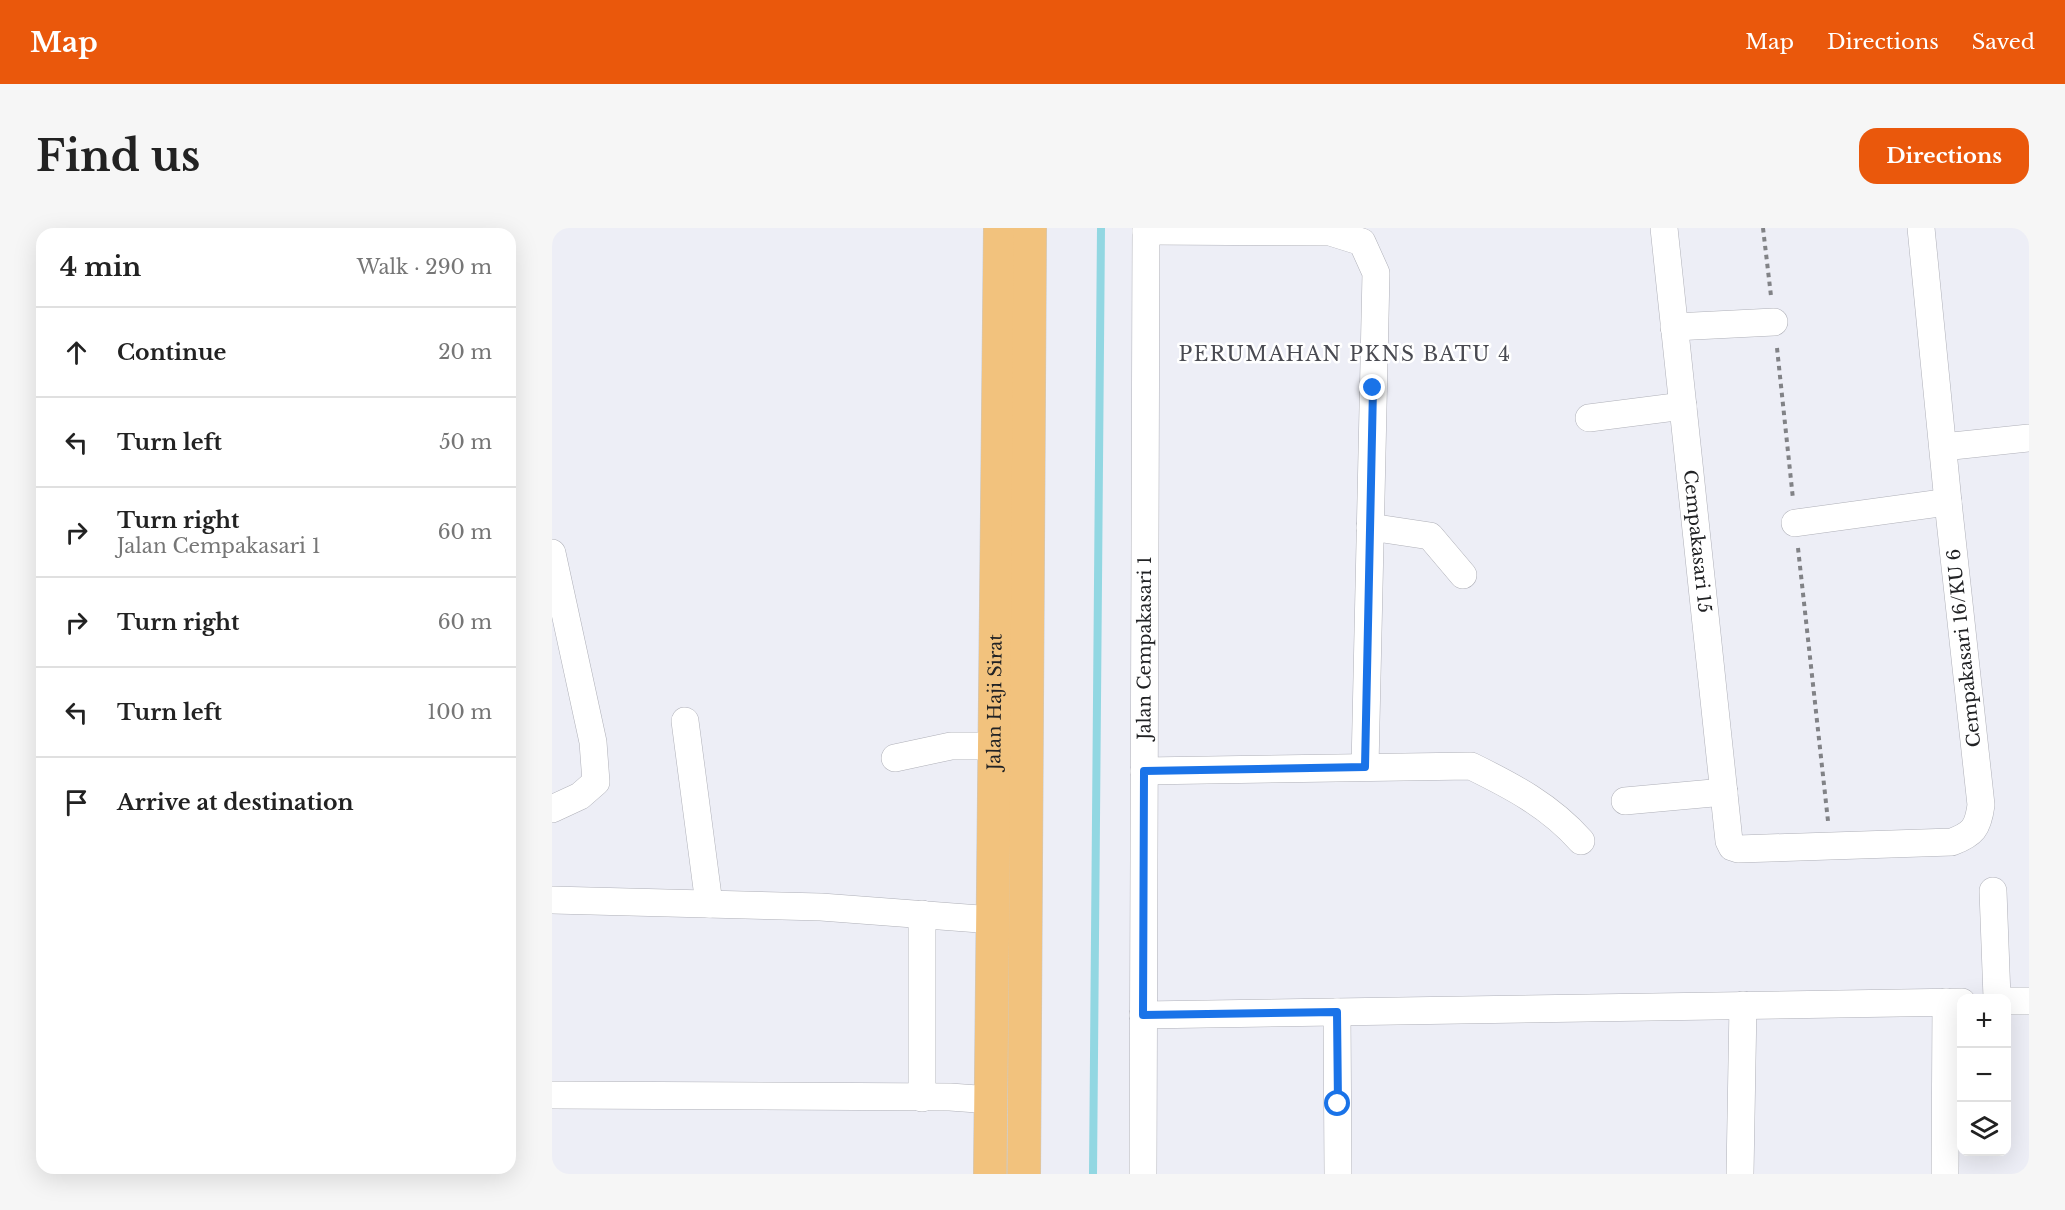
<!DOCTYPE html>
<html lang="en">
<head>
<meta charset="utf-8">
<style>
  :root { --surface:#fff; --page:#f6f6f6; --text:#222; --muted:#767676; --line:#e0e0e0; --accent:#ea580c }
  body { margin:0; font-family:"Libre Baskerville",serif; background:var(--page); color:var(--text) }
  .controls { position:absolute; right:18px; bottom:18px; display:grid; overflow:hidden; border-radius:12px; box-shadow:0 6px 24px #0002 }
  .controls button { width:54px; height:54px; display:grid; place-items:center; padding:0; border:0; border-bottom:2px solid var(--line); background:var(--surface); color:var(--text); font:30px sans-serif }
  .stop { position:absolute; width:18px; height:18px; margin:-14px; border:4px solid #1a73e8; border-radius:50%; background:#fff }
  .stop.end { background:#1a73e8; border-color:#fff; box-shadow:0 2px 6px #0008 }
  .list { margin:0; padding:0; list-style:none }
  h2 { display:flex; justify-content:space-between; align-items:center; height:78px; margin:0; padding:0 24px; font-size:26px }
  h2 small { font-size:20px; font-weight:400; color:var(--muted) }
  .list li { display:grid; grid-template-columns:39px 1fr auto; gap:18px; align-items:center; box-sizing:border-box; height:90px; padding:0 24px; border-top:2px solid var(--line) }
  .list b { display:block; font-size:22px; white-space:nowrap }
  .list p { margin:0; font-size:20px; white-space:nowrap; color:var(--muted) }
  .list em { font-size:20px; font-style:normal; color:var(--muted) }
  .icon { flex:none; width:33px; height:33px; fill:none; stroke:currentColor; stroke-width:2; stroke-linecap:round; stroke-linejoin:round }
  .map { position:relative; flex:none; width:1477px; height:946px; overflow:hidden; border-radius:18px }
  header { display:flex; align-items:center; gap:36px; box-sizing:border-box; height:84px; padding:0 30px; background:var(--accent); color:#fff }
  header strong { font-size:28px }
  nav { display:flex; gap:33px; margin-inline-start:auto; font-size:21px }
  .intro { display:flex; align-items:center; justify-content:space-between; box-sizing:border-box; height:144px; padding:0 36px }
  h1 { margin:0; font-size:42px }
  .button { padding:15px 27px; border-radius:18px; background:var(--accent); color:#fff; font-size:21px; font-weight:700 }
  main { display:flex; gap:36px; padding:0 36px }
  aside { flex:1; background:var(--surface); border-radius:18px; box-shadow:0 6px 24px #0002 }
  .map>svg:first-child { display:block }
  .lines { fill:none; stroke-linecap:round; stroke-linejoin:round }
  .stream { stroke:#92d7e2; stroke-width:8 }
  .minor-casing { stroke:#afb0b8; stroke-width:28 }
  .major-casing { stroke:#cacaca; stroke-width:34 }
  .path { stroke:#818286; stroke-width:4; stroke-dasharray:4.5 4.5; stroke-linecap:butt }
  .minor { stroke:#fff; stroke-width:27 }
  .major { stroke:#f2c27d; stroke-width:33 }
  .route { stroke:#1a73e8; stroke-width:8 }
  .labels { text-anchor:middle; stroke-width:5; stroke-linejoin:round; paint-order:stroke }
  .street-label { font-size:18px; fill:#212224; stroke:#fff }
  .neighbourhood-label { font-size:20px; letter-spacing:1.5px; fill:#494a51; stroke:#fff }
</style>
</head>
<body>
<header>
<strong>Map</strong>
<nav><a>Map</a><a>Directions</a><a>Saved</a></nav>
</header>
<div class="intro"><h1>Find us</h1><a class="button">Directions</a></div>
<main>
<aside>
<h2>4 min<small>Walk · 290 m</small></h2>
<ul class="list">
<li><svg class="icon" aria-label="ahead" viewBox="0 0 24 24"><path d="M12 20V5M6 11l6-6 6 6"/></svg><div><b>Continue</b></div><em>20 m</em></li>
<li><svg class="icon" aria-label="left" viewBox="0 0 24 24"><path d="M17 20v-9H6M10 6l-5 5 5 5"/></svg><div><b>Turn left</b></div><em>50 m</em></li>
<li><svg class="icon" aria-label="right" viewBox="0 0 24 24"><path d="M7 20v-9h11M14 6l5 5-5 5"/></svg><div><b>Turn right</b><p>Jalan Cempakasari 1</p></div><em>60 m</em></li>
<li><svg class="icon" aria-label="right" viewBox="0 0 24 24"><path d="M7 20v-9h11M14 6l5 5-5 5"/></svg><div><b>Turn right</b></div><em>60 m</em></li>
<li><svg class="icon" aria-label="left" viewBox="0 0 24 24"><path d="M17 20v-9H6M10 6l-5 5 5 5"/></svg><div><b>Turn left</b></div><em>100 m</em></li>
<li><svg class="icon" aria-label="arrive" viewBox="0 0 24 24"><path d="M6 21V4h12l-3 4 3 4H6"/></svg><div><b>Arrive at destination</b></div></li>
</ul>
</aside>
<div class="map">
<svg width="1477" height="946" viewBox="0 0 1477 946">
  <rect width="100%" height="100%" fill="#edeef6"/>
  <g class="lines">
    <path class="stream" d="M 541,946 L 549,0"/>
    <g class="minor-casing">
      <g id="minor">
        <path id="s1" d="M 1112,0 L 1177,613 L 1180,619 L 1186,621 L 1400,614 C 1421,606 1426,600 1429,577 L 1396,274 L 1369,0"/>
        <path d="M 594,3 L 778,4 L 810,14 L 824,45 L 813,539"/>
        <path d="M 1122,99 L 1222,94"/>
        <path d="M 1037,190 L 1131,178"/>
        <path d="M 1391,219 L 1477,210"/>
        <path d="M 1243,295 L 1396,274"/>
        <path d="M 818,299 L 878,308 L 911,347"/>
        <path d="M 0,325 L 41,514 L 44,554 L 28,568 L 0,581"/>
        <path d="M 133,493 L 157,676"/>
        <path d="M 343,530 L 399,518 L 443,518"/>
        <path d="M 592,543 L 919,538 C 960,558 998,578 1029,613"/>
        <path d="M 1073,573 L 1172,564"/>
        <path d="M 1441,663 L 1445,770"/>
        <path d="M 0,672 L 269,679 L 441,692"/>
        <path d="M 1454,773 L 1477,773"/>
        <path d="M 785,784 L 786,946"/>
        <path d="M 591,787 L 1410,774"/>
        <path d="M 0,867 L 398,869 L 439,872"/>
        <path d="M 370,870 L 370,686"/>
        <path id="s2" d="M 591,946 L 594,0"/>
        <path d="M 1188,946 L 1191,777"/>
        <path d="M 1393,946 L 1394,774"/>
      </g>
    </g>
    <g class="major-casing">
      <g id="major">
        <path id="s3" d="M 438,946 L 448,0"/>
        <path d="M 472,946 L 478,0"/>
      </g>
    </g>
    <g class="path">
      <path d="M 1211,0 L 1219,68"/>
      <path d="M 1225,120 L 1241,271"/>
      <path d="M 1246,320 L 1276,593"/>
    </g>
    <use href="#minor" class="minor"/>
    <use href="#major" class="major"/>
  </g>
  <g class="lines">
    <path class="route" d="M 786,876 L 785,784 L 591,787 L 592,543 L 813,539 L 821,160"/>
  </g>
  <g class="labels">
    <g class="street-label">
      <text dy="6" stroke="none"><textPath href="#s1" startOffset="315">Cempakasari 15</textPath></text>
      <text dy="6" stroke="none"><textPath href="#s2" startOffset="526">Jalan Cempakasari 1</textPath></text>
      <text transform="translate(1412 420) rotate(-96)" y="6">Cempakasari 16/KU 6</text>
      <text dy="6" stroke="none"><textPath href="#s3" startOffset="472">Jalan Haji Sirat</textPath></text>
    </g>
    <g class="neighbourhood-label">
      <text x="793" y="133">PERUMAHAN PKNS BATU 4</text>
    </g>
  </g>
</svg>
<div class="controls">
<button>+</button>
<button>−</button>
<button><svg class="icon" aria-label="layers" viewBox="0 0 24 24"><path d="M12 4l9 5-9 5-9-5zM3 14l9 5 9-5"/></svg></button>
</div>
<div class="stop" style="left:786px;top:876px"></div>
<div class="stop end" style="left:821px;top:160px"></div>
</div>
</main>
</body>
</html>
